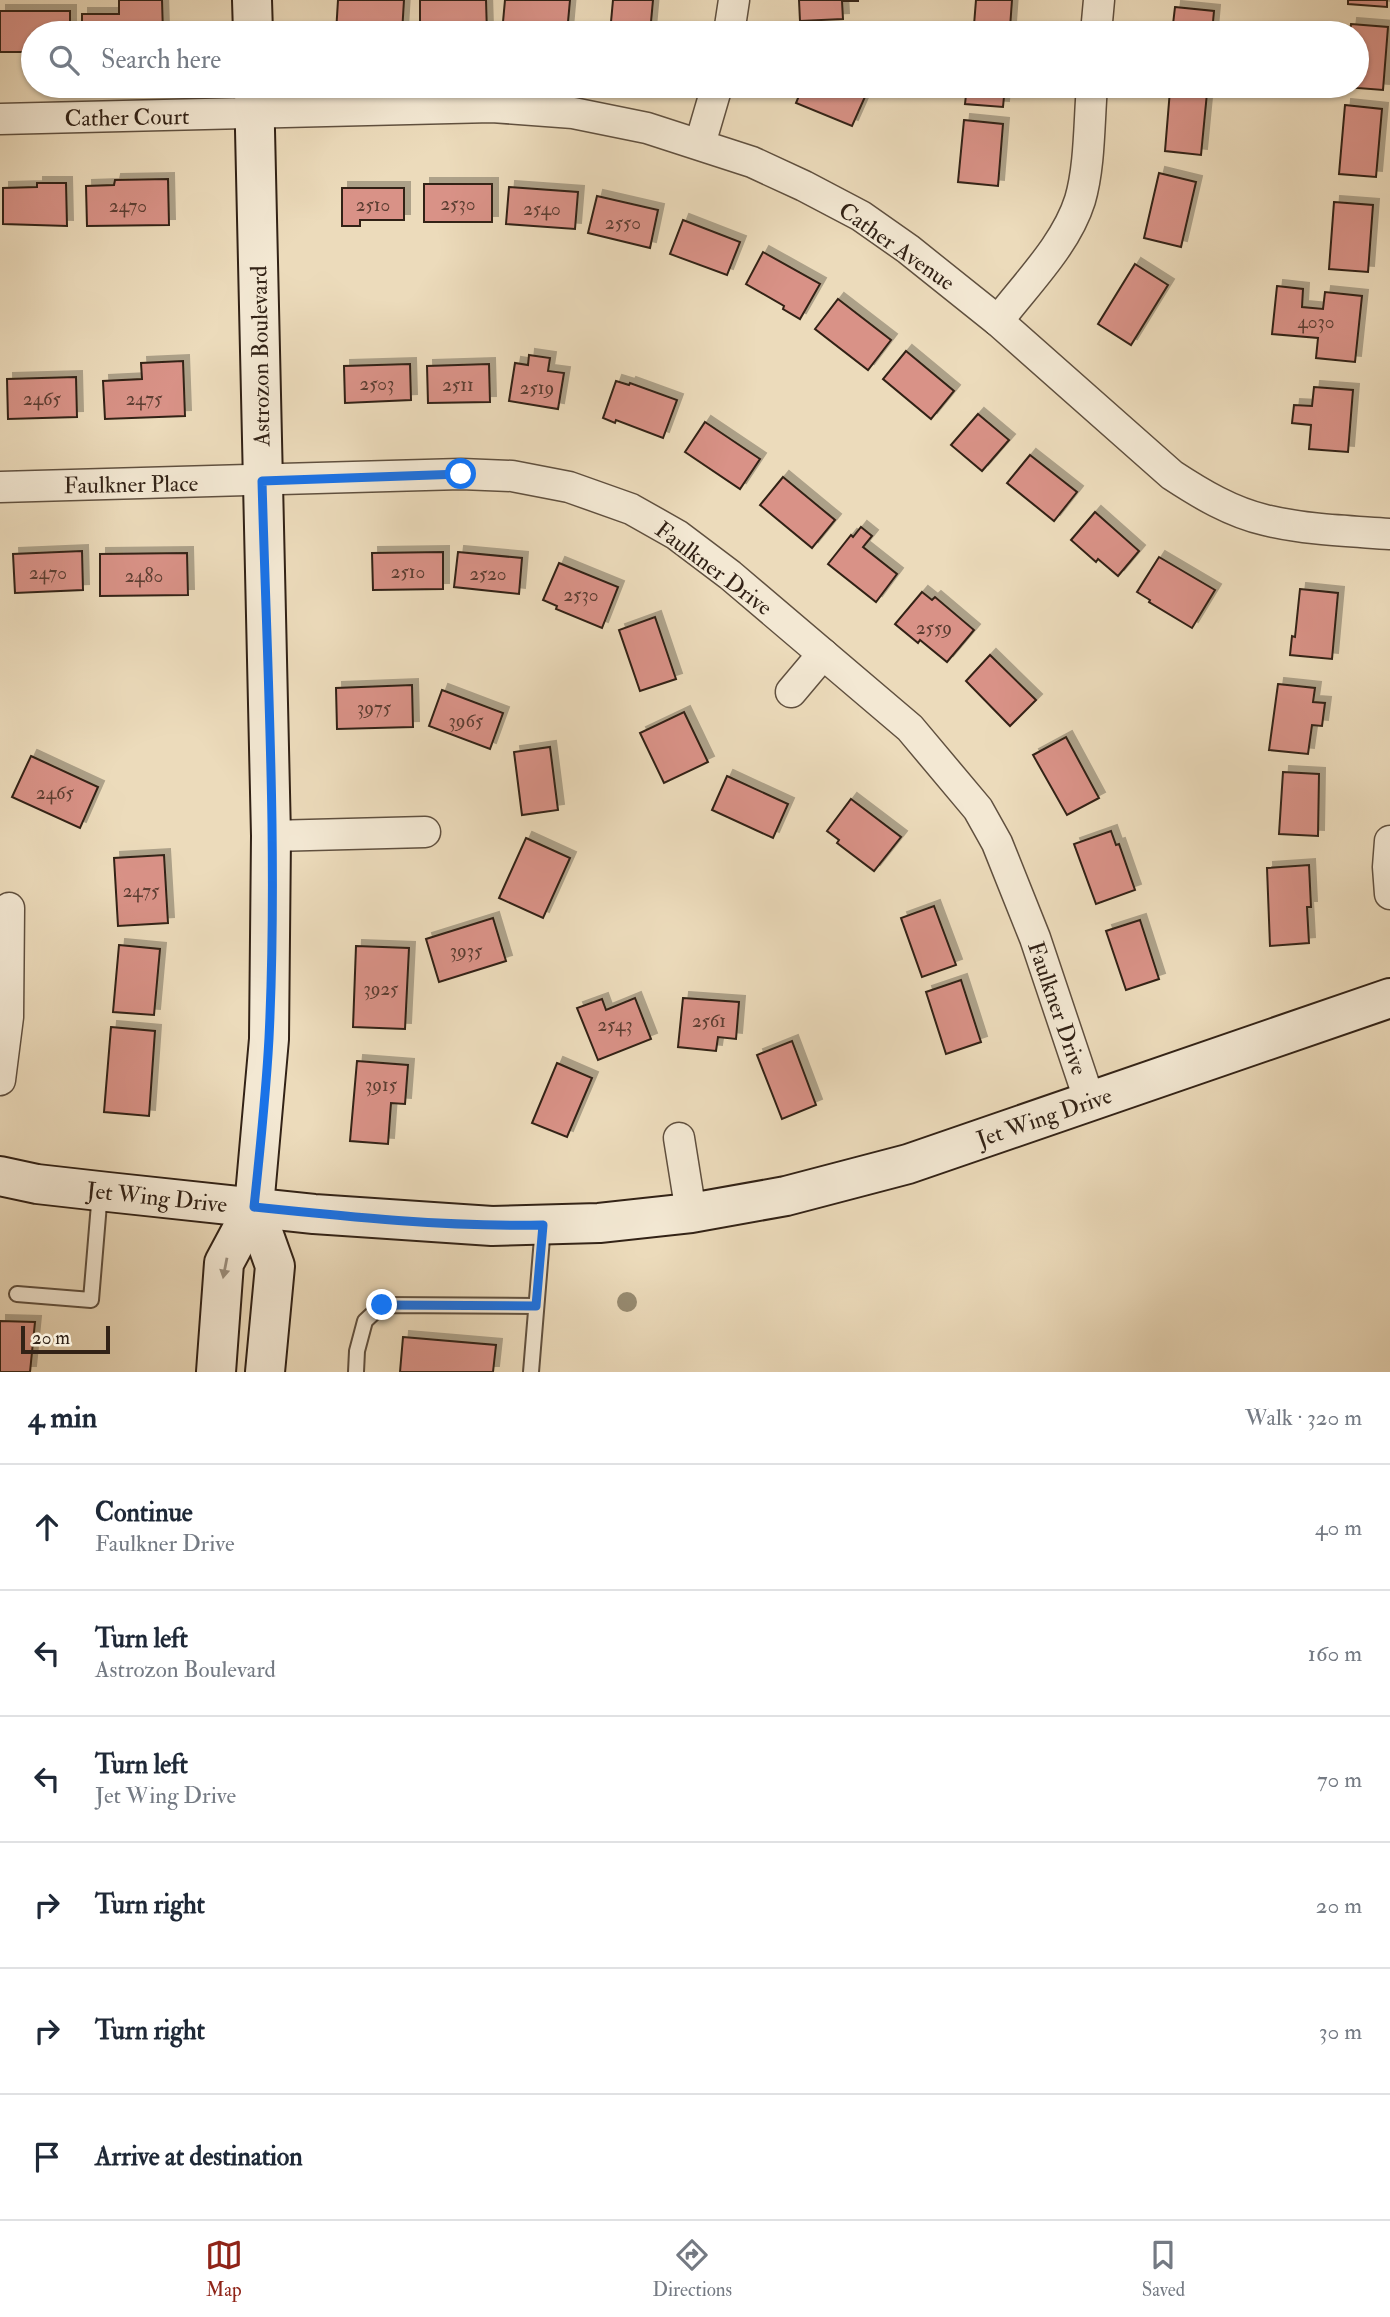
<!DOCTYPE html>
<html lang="en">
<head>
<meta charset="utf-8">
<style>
  :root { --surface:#fff; --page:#f6f6f7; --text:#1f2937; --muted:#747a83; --line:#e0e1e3; --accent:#8f2418 }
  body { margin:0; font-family:"IM FELL Double Pica",serif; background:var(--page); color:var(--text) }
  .scale { position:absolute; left:21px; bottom:18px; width:89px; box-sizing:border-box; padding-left:7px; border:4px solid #322216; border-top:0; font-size:19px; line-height:24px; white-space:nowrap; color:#322216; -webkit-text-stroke:5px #f3e8d3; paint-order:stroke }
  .stop { position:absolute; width:21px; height:21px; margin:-16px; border:5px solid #1a73e8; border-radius:50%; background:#fff }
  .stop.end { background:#1a73e8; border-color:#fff; box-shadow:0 2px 7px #0008 }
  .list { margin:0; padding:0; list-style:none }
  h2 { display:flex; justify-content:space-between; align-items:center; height:91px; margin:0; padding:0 28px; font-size:30px }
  h2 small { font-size:23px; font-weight:400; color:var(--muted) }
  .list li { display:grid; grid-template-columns:46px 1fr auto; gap:21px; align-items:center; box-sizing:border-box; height:126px; padding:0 28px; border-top:2px solid var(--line) }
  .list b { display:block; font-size:26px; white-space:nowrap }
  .list p { margin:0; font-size:23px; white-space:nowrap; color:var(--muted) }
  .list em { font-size:23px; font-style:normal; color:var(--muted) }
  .icon { flex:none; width:38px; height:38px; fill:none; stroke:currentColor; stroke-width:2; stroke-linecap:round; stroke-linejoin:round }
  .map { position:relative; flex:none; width:1390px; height:1372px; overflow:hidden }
  .search { position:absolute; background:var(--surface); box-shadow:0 2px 5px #0004; left:21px; right:21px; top:21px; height:77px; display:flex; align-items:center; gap:18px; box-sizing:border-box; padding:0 24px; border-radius:38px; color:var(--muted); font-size:26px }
  .sheet { height:847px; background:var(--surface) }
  nav { display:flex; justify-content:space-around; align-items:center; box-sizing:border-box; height:98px; border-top:2px solid var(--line); background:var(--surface); font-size:19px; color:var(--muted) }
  nav a { display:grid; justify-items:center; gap:4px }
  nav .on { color:var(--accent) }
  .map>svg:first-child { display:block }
  .building { fill:#d99287; stroke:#322216; stroke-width:2; filter:url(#shadow) }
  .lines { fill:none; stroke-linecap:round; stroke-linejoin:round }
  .service-casing { stroke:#60503f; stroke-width:18 }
  .minor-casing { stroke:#60503f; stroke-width:33 }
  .secondary-casing { stroke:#322216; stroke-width:42 }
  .service { stroke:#f3e8d3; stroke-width:14 }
  .minor { stroke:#f3e8d3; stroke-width:30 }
  .secondary { stroke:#f3e8d3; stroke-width:38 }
  .tree { fill:#978b71 }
  .oneway { fill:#9c8f7e }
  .route { stroke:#1a73e8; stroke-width:9 }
  .labels { text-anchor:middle; stroke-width:5; stroke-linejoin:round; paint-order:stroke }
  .number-label { font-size:19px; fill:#5c3e32 }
  .street-label { font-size:23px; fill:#322216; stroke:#f3e8d3 }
</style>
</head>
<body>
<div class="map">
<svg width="1390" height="1372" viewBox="0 0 1390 1372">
  <defs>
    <filter id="shadow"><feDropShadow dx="6" dy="-6" stdDeviation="0" flood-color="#0004"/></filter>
  </defs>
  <rect width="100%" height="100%" fill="#ecdbbb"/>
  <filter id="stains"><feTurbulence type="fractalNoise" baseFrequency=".00286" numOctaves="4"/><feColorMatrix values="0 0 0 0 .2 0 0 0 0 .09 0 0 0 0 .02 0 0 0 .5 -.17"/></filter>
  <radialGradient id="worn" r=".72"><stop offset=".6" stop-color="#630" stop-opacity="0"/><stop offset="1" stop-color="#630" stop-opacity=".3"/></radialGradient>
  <g class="building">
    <path d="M 119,0 L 162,0 L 163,33 L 82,33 L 82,14 L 119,14 Z"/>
    <path d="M 338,0 L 404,0 L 402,33 L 336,33 Z"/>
    <path d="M 420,0 L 486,0 L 487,33 L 420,33 Z"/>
    <path d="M 505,0 L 570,0 L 567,33 L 502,33 Z"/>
    <path d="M 613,0 L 653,0 L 650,33 L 610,33 Z"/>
    <path d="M 799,0 L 858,0 L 858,1 L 842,1 L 843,19 L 800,21 Z"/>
    <path d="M 976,0 L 1012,0 L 1010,28 L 974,25 Z"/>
    <path d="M 1348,0 L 1387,0 L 1387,7 L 1348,4 Z"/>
    <path d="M 1175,7 L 1214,11 L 1212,33 L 1172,33 Z"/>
    <path d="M 0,11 L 70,11 L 70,33 L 33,33 L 33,52 L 0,52 Z"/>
    <path d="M 1351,24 L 1388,27 L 1383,90 L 1345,87 L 1357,86 L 1357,33 L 1350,33 Z"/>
    <path d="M 803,86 L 857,86 L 868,90 L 852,126 L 796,103 Z"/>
    <path d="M 967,86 L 1005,86 L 1003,107 L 965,104 Z"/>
    <path d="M 1170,90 L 1207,93 L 1201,155 L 1165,151 Z"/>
    <path d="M 1345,105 L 1382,109 L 1376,177 L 1339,174 Z"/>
    <path d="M 964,120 L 1003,124 L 998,186 L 958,182 Z"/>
    <path d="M 1159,173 L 1196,182 L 1181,247 L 1144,238 Z"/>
    <path d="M 168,179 L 169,225 L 87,226 L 86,186 L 114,185 L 115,180 Z"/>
    <path d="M 37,183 L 66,183 L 67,226 L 3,224 L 3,188 L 37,187 Z"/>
    <rect x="424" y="184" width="68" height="38"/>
    <path d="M 509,187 L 578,192 L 575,229 L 506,224 Z"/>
    <path d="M 342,188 L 404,188 L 404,220 L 360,220 L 360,226 L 342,226 Z"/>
    <path d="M 597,196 L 658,210 L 650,248 L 588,233 Z"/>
    <path d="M 1334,202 L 1373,205 L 1368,272 L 1329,269 Z"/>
    <path d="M 683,220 L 740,242 L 727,275 L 670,254 Z"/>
    <path d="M 763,252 L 820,284 L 800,319 L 783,309 L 784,306 L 746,284 Z"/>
    <path d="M 1135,264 L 1168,285 L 1131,345 L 1098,324 Z"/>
    <path d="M 1277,286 L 1303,289 L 1302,307 L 1323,309 L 1325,292 L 1362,296 L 1355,362 L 1316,358 L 1318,338 L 1272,334 Z"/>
    <path d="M 838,299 L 891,340 L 868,370 L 815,329 Z"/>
    <path d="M 906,351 L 954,391 L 931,419 L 883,379 Z"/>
    <path d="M 529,355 L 550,358 L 548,371 L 564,373 L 558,409 L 509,401 L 515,363 L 528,365 Z"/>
    <path d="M 183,361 L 185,416 L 105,419 L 103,381 L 142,379 L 141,363 Z"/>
    <path d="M 410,364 L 411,400 L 345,403 L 344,366 Z"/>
    <path d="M 489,364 L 490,402 L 428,403 L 427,366 Z"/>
    <path d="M 76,377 L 77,417 L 8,419 L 7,379 Z"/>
    <path d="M 616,381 L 629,385 L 630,383 L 677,400 L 663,438 L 616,420 L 615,423 L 603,418 Z"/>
    <path d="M 1314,387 L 1353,390 L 1348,452 L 1309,449 L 1311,425 L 1292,423 L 1294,405 L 1312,406 Z"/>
    <path d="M 978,414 L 1009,440 L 982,471 L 951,445 Z"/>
    <path d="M 705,422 L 760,459 L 740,489 L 685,452 Z"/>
    <path d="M 1030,455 L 1077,492 L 1054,521 L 1007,483 Z"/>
    <path d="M 783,477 L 835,520 L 812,548 L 760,505 Z"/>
    <path d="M 1095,512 L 1139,551 L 1118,576 L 1098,559 L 1096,562 L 1071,540 Z"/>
    <path d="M 861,527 L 872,536 L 863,547 L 897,574 L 876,602 L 828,564 L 851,535 L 853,537 Z"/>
    <path d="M 82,551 L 83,590 L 15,593 L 13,554 Z"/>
    <path d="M 443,552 L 443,589 L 373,590 L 372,553 Z"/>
    <path d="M 458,552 L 522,558 L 519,594 L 454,587 Z"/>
    <path d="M 187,553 L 188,595 L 100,596 L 100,554 Z"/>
    <path d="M 1159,557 L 1215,590 L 1192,628 L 1149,602 L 1150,600 L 1137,592 Z"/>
    <path d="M 559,563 L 618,587 L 602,628 L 556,609 L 557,606 L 543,600 Z"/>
    <path d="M 1300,589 L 1338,593 L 1332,659 L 1290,655 L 1292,636 L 1295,637 Z"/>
    <path d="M 922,592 L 932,600 L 935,597 L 974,630 L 947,662 L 920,640 L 918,643 L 895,624 Z"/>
    <path d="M 655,617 L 676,679 L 640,691 L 619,630 Z"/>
    <path d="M 990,655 L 1036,700 L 1010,726 L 966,681 Z"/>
    <path d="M 1278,684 L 1315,688 L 1313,702 L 1325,703 L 1322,726 L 1312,725 L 1308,754 L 1269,750 Z"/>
    <path d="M 412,685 L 413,727 L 337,729 L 336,688 Z"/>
    <path d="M 442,690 L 503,713 L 490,749 L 429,726 Z"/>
    <path d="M 684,712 L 708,762 L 664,783 L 640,733 Z"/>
    <path d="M 1066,737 L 1099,798 L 1067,815 L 1033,755 Z"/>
    <path d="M 550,747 L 558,810 L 522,815 L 514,752 Z"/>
    <path d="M 31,756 L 98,787 L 80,828 L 12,797 Z"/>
    <path d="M 1283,772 L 1319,774 L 1318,836 L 1279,834 Z"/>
    <path d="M 727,776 L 788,804 L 773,838 L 712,810 Z"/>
    <path d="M 851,799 L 901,837 L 874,871 L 837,843 L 839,840 L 827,831 Z"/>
    <path d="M 1111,831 L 1116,845 L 1119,844 L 1135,890 L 1096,904 L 1074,844 Z"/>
    <path d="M 526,838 L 570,858 L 543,918 L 499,898 Z"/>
    <path d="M 164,855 L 168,923 L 118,926 L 114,858 Z"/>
    <path d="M 1309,865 L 1311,907 L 1307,907 L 1309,943 L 1270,946 L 1267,868 Z"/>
    <path d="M 934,906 L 956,965 L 922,977 L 901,918 Z"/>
    <path d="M 493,918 L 506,961 L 439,982 L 426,939 Z"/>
    <path d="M 1140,920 L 1159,979 L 1126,990 L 1106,931 Z"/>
    <path d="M 119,945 L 160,949 L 154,1015 L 113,1012 Z"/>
    <path d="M 356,946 L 409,948 L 405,1029 L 353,1027 Z"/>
    <path d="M 961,980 L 981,1042 L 946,1054 L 926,992 Z"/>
    <path d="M 635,998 L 651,1039 L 598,1060 L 577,1008 L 602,999 L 606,1010 Z"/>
    <path d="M 683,998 L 739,1002 L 736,1039 L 718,1037 L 716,1051 L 678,1047 Z"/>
    <path d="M 111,1027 L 155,1031 L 149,1116 L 104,1112 Z"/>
    <path d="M 792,1041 L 816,1105 L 782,1119 L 757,1055 Z"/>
    <path d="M 357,1061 L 408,1065 L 405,1104 L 391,1103 L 388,1144 L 350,1141 Z"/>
    <path d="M 557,1063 L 592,1078 L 567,1137 L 532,1123 Z"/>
    <path d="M 0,1321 L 35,1322 L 30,1372 L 0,1372 Z"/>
    <path d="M 403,1337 L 496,1345 L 493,1372 L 400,1372 Z"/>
  </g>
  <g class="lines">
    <g class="service-casing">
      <g id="service">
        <path d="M 17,1294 L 91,1300 L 100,1192"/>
        <path d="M 356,1372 L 357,1351 L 365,1321 L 382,1305 L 536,1306"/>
        <path d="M 531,1372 L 543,1226"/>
      </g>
    </g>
    <g class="minor-casing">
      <g id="minor">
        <path d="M 729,33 L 734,0"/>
        <path d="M 1096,33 L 1099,0"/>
        <path d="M 0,119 L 492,107 L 573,113 L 647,128 L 752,162 L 804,186 L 861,216 L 908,249 L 998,321 L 1172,475 C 1201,494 1231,512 1265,520 C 1306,530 1349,531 1390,534"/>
        <path d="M 700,144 L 717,86"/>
        <path d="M 998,321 C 1026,284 1066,245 1080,200 C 1090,166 1089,121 1092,86"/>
        <path d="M 0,487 L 461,474 L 512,476 L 569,487 L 631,509 L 677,535 L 730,575 L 910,728 L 978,809 L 997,843 L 1035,938 L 1090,1102"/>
        <path d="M 791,692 L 823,654"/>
        <path d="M 271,836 L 425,832"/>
        <path d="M 1390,841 L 1388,867 L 1390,894"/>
        <path d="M 0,1080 L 8,1017 L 9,908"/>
        <path d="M 679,1138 L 691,1213"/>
      </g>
    </g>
    <g class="secondary-casing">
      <g id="secondary">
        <path d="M 252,0 L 253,33"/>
        <path d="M 0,1176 L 37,1184 L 108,1192 L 314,1214 L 492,1226 L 599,1223 L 691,1213 L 786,1196 L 908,1164 L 1390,998"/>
        <path d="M 254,1207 L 275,1266 L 265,1372"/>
        <path d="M 216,1372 L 224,1263 L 254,1207 L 269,1039 L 271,836 L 254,86"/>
      </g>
    </g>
    <use href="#service" class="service"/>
    <use href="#minor" class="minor"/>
    <use href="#secondary" class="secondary"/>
  </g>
  <circle class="tree" cx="627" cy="1302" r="10"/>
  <defs><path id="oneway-solid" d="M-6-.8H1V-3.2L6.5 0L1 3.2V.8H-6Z" transform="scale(1.75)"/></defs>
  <use class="oneway" href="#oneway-solid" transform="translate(225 1268) rotate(101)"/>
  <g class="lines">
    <path class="route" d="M 382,1305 L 536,1306 L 543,1225 C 446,1227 350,1217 254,1207 C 260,1151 266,1094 269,1038 C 278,853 267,666 262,481 L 461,474"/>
  </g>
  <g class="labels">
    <g class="number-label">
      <text x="458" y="210">2530</text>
      <text x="373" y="211">2510</text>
      <text x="128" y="212">2470</text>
      <text x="542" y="215">2540</text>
      <text x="623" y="229">2550</text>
      <text x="1316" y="328">4030</text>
      <text x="377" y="390">2503</text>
      <text x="458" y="391">2511</text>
      <text x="537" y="394">2519</text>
      <text x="42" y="405">2465</text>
      <text x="144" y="405">2475</text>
      <text x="408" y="578">2510</text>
      <text x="48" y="579">2470</text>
      <text x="488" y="580">2520</text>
      <text x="144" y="582">2480</text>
      <text x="581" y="601">2530</text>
      <text x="934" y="634">2559</text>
      <text x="374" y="714">3975</text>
      <text x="466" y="727">3965</text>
      <text x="55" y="799">2465</text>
      <text x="141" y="897">2475</text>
      <text x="466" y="957">3935</text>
      <text x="381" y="995">3925</text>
      <text x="709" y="1027">2561</text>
      <text x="615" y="1031">2543</text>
      <text x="381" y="1091">3915</text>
    </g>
    <g class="street-label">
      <text transform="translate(127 117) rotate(-1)" y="8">Cather Court</text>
      <text transform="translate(897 246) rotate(35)" y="8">Cather Avenue</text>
      <text transform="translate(260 356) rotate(-91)" y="8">Astrozon Boulevard</text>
      <text transform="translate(131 484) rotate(-1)" y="8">Faulkner Place</text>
      <text transform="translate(714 568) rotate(37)" y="8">Faulkner Drive</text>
      <text transform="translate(1058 1008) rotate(71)" y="8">Faulkner Drive</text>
      <text transform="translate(1044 1117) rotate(-19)" y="8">Jet Wing Drive</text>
      <text transform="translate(157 1197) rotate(6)" y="8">Jet Wing Drive</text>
    </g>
  </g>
  <rect width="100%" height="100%" filter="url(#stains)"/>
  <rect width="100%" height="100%" fill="url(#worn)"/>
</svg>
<div class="scale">20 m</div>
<div class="stop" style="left:461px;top:474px"></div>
<div class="stop end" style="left:382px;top:1305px"></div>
<div class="search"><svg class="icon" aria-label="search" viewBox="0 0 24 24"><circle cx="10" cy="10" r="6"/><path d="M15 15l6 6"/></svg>Search here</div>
</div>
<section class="sheet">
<h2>4 min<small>Walk · 320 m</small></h2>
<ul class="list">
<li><svg class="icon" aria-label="ahead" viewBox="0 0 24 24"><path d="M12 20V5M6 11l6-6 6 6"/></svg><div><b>Continue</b><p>Faulkner Drive</p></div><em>40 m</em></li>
<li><svg class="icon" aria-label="left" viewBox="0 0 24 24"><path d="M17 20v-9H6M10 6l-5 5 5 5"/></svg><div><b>Turn left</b><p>Astrozon Boulevard</p></div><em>160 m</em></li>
<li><svg class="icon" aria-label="left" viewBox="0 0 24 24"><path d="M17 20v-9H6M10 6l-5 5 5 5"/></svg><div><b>Turn left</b><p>Jet Wing Drive</p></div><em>70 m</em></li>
<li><svg class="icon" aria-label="right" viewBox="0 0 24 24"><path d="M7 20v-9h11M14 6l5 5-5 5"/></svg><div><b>Turn right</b></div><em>20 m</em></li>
<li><svg class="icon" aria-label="right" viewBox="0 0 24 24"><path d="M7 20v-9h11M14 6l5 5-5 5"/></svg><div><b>Turn right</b></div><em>30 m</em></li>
<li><svg class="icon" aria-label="arrive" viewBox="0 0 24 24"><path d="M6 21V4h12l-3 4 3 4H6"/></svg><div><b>Arrive at destination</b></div></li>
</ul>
</section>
<nav>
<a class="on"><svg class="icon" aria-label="map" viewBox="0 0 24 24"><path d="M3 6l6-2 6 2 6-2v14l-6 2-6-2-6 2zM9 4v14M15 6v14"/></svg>Map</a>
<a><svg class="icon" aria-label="directions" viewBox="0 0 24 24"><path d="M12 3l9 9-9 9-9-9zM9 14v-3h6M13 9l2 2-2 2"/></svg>Directions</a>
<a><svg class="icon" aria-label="saved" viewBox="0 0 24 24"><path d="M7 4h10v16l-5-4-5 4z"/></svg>Saved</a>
</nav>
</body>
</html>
